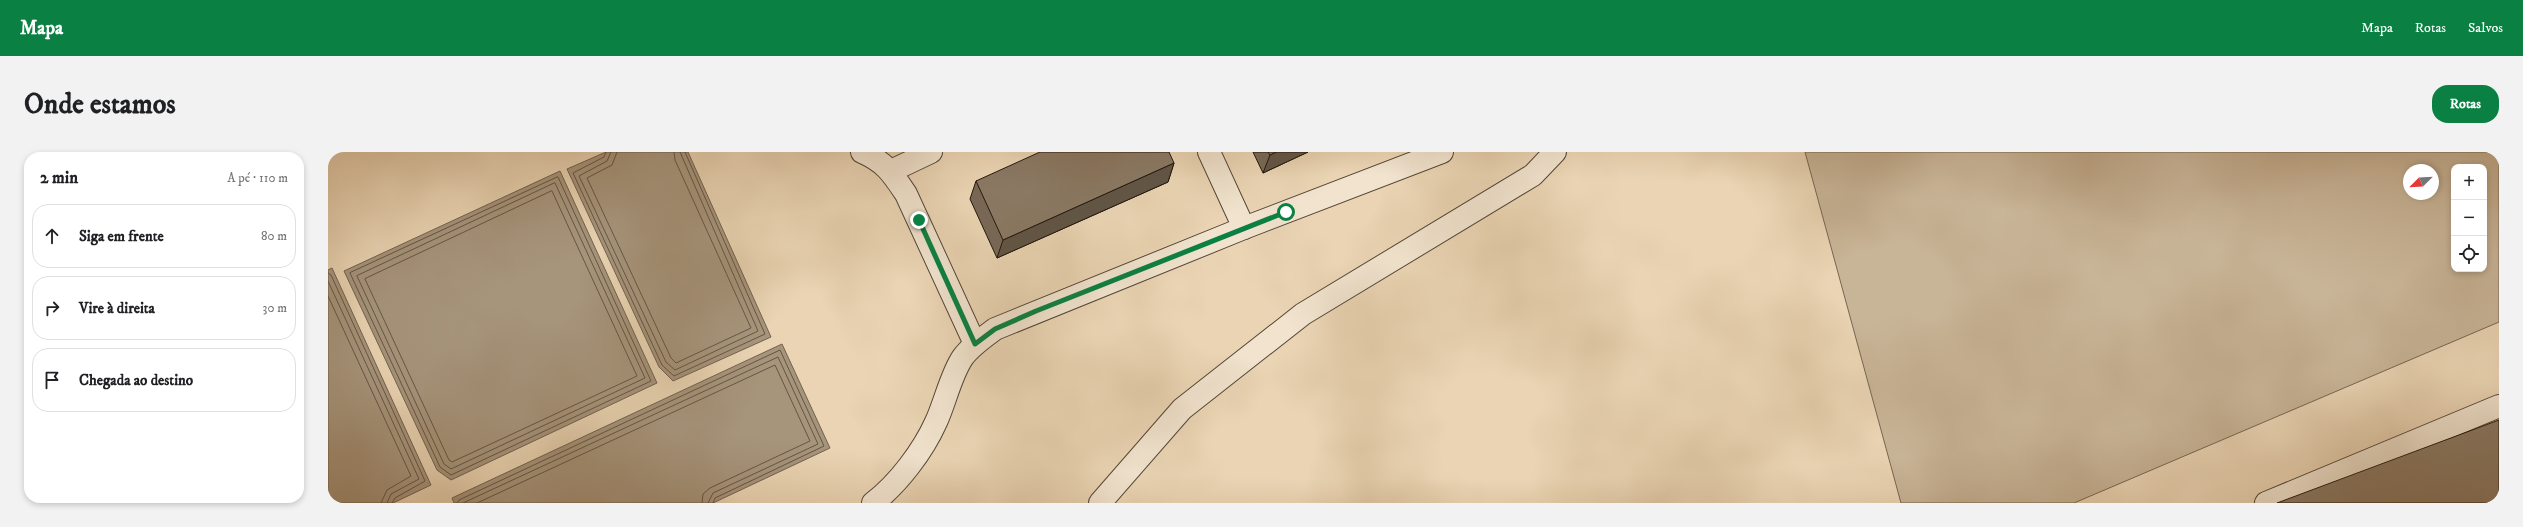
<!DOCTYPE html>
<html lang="pt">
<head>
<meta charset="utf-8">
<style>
  :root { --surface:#fff; --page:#f2f2f2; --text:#202124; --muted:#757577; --line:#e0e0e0; --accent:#0b8043 }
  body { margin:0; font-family:"IM FELL DW Pica",serif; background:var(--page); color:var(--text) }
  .controls { position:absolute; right:12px; top:12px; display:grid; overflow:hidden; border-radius:8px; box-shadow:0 2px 6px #0003 }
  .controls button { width:36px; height:36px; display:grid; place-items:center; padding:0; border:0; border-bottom:1px solid var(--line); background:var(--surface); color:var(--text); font:20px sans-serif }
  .compass { position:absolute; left:2075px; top:12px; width:36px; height:36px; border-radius:50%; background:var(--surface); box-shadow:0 2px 6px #0003; rotate:246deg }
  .stop { position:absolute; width:12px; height:12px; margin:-9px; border:3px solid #0b8043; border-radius:50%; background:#fff }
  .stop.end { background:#0b8043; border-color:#fff; box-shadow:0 1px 4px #0008 }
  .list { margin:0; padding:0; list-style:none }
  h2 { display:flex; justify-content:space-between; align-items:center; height:52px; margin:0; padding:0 16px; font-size:17px }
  h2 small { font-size:13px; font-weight:400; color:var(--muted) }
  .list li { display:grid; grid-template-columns:26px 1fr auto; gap:12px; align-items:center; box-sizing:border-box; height:64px; margin:0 8px 8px; padding:0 8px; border:1px solid var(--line); border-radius:16px }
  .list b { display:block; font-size:15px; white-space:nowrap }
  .list em { font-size:13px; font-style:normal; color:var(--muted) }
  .icon { flex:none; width:22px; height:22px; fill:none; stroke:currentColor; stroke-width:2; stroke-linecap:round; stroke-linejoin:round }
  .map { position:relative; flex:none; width:2171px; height:351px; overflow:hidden; border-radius:16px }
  header { display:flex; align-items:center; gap:24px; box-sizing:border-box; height:56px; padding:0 20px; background:var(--accent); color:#fff }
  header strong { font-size:19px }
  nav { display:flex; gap:22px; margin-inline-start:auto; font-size:14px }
  .intro { display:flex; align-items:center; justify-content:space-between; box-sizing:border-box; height:96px; padding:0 24px }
  h1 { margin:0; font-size:28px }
  .button { padding:10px 18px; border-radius:16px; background:var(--accent); color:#fff; font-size:14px; font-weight:700 }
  main { display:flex; gap:24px; padding:0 24px }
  aside { flex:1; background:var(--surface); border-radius:16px; box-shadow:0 2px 6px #0003 }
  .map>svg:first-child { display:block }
  .green { fill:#c8b497; stroke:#756653; fill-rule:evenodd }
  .water { fill:#a6947b; stroke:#716250 }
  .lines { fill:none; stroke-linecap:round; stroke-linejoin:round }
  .shore { stroke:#645645; stroke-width:1 }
  .minor-casing { stroke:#544638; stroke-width:24 }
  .minor { stroke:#f1e3ce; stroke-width:22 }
  .wall { fill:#776856; stroke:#22170f }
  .shaded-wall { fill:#615546; stroke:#22170f }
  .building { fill:#8a7964; stroke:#22170f }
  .route { stroke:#0b8043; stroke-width:5 }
</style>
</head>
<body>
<header>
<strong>Mapa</strong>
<nav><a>Mapa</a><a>Rotas</a><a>Salvos</a></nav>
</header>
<div class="intro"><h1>Onde estamos</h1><a class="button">Rotas</a></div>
<main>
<aside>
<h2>2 min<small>A pé · 110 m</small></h2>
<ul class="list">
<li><svg class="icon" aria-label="ahead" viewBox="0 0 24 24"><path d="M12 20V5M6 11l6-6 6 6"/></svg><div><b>Siga em frente</b></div><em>80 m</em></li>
<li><svg class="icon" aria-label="right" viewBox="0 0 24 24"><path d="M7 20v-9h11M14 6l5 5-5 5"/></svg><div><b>Vire à direita</b></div><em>30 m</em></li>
<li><svg class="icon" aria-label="arrive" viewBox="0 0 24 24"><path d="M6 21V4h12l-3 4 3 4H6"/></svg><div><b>Chegada ao destino</b></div></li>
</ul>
</aside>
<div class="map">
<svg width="2171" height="351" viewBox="0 0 2171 351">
  <rect width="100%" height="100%" fill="#ead4b3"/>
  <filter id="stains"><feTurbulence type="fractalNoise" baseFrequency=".005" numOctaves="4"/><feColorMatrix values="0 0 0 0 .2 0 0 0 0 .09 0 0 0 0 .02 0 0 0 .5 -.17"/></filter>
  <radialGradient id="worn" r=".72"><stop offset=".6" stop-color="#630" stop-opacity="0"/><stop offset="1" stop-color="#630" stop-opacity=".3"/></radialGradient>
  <path class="green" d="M 1477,0 L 2171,0 L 2171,170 L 1746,351 L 1573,351 ZM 2126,15 L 2156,15 L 2156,117 L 2126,117 ZM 2081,18 L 2105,18 L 2105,42 L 2081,42 Z"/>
  <g class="water">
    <path d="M 278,0 L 360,0 L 443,185 L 345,229 L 331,215 L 239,17 Z"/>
    <path d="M 232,19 L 329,231 L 123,328 L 109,318 L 16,119 Z"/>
    <path d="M 4,116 L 103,333 L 65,351 L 0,351 L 0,118 Z"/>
    <path d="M 454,192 L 502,296 L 385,351 L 126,351 L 124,346 Z"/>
  </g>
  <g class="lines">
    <g class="shore">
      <path d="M 278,0 L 276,5 L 245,21 L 334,213 L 346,224 L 437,182 L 357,0"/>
      <path d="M 283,0 L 279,9 L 251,24 L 338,210 L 347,218 L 430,179 L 352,0"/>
      <path d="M 289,0 L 284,13 L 259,26 L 343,206 L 348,211 L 423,176 L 347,8 L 346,0"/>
      <path d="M 230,25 L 323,229 L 123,323 L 112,315 L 22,121 Z"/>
      <path d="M 227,31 L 317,226 L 123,317 L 116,312 L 29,124 Z"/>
      <path d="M 224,39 L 309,224 L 124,310 L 121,308 L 37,127 Z"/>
      <path d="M 0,121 L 3,123 L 97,329 L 67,346 L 64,351"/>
      <path d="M 0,129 L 91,327 L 63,342 L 59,351"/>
      <path d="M 0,144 L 83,324 L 59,338 L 53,351"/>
      <path d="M 129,351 L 131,348 L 452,198 L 496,294 L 387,346 L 385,351"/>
      <path d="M 135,351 L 450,205 L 490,292 L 385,341 L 380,351"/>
      <path d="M 149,351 L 447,213 L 482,289 L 382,336 L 375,342 L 374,351"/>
    </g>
    <g class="minor-casing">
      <g id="minor">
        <path d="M 534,0 C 557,10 564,21 578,42 L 647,192"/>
        <path d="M 881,0 L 916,76"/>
        <path d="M 563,19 L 603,0"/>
        <path d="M 545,351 C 570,332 595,299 608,270 C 617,251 623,222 635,205 C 643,194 655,186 667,177 L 916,76 L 1114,0"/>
        <path d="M 772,351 L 854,257 L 975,162 L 1205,23 L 1227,0"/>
        <path d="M 1938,351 L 2171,254"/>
      </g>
    </g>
    <use href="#minor" class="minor"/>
  </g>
  <g class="wall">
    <path d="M 925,0 L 980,0 L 935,21 Z"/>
    <path d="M 846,11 L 840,30 L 669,106 L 642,47 L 648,29 Z"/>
  </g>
  <g class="shaded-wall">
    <path d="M 948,0 L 980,0 L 935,21 L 942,3 Z"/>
    <path d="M 846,11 L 840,30 L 669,106 L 675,88 Z"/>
  </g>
  <g class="building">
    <path d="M 712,0 L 841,0 L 846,11 L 675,88 L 648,29 Z"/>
    <path d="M 940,0 L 948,0 L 942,3 Z"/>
    <path d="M 2171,268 L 2171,351 L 1949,351 Z"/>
  </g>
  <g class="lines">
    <path class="route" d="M 591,68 L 647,192 L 667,177 L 708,159 L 958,60"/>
  </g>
  <rect width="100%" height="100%" filter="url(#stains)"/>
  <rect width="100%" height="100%" fill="url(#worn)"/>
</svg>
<div class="controls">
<button>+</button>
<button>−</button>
<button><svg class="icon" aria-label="locate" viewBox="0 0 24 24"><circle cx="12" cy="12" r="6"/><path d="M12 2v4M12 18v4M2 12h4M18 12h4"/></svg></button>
</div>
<svg class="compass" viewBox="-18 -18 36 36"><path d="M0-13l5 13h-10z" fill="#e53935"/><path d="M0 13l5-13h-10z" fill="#757577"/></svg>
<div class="stop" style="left:958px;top:60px"></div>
<div class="stop end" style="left:591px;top:68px"></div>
</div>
</main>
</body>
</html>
